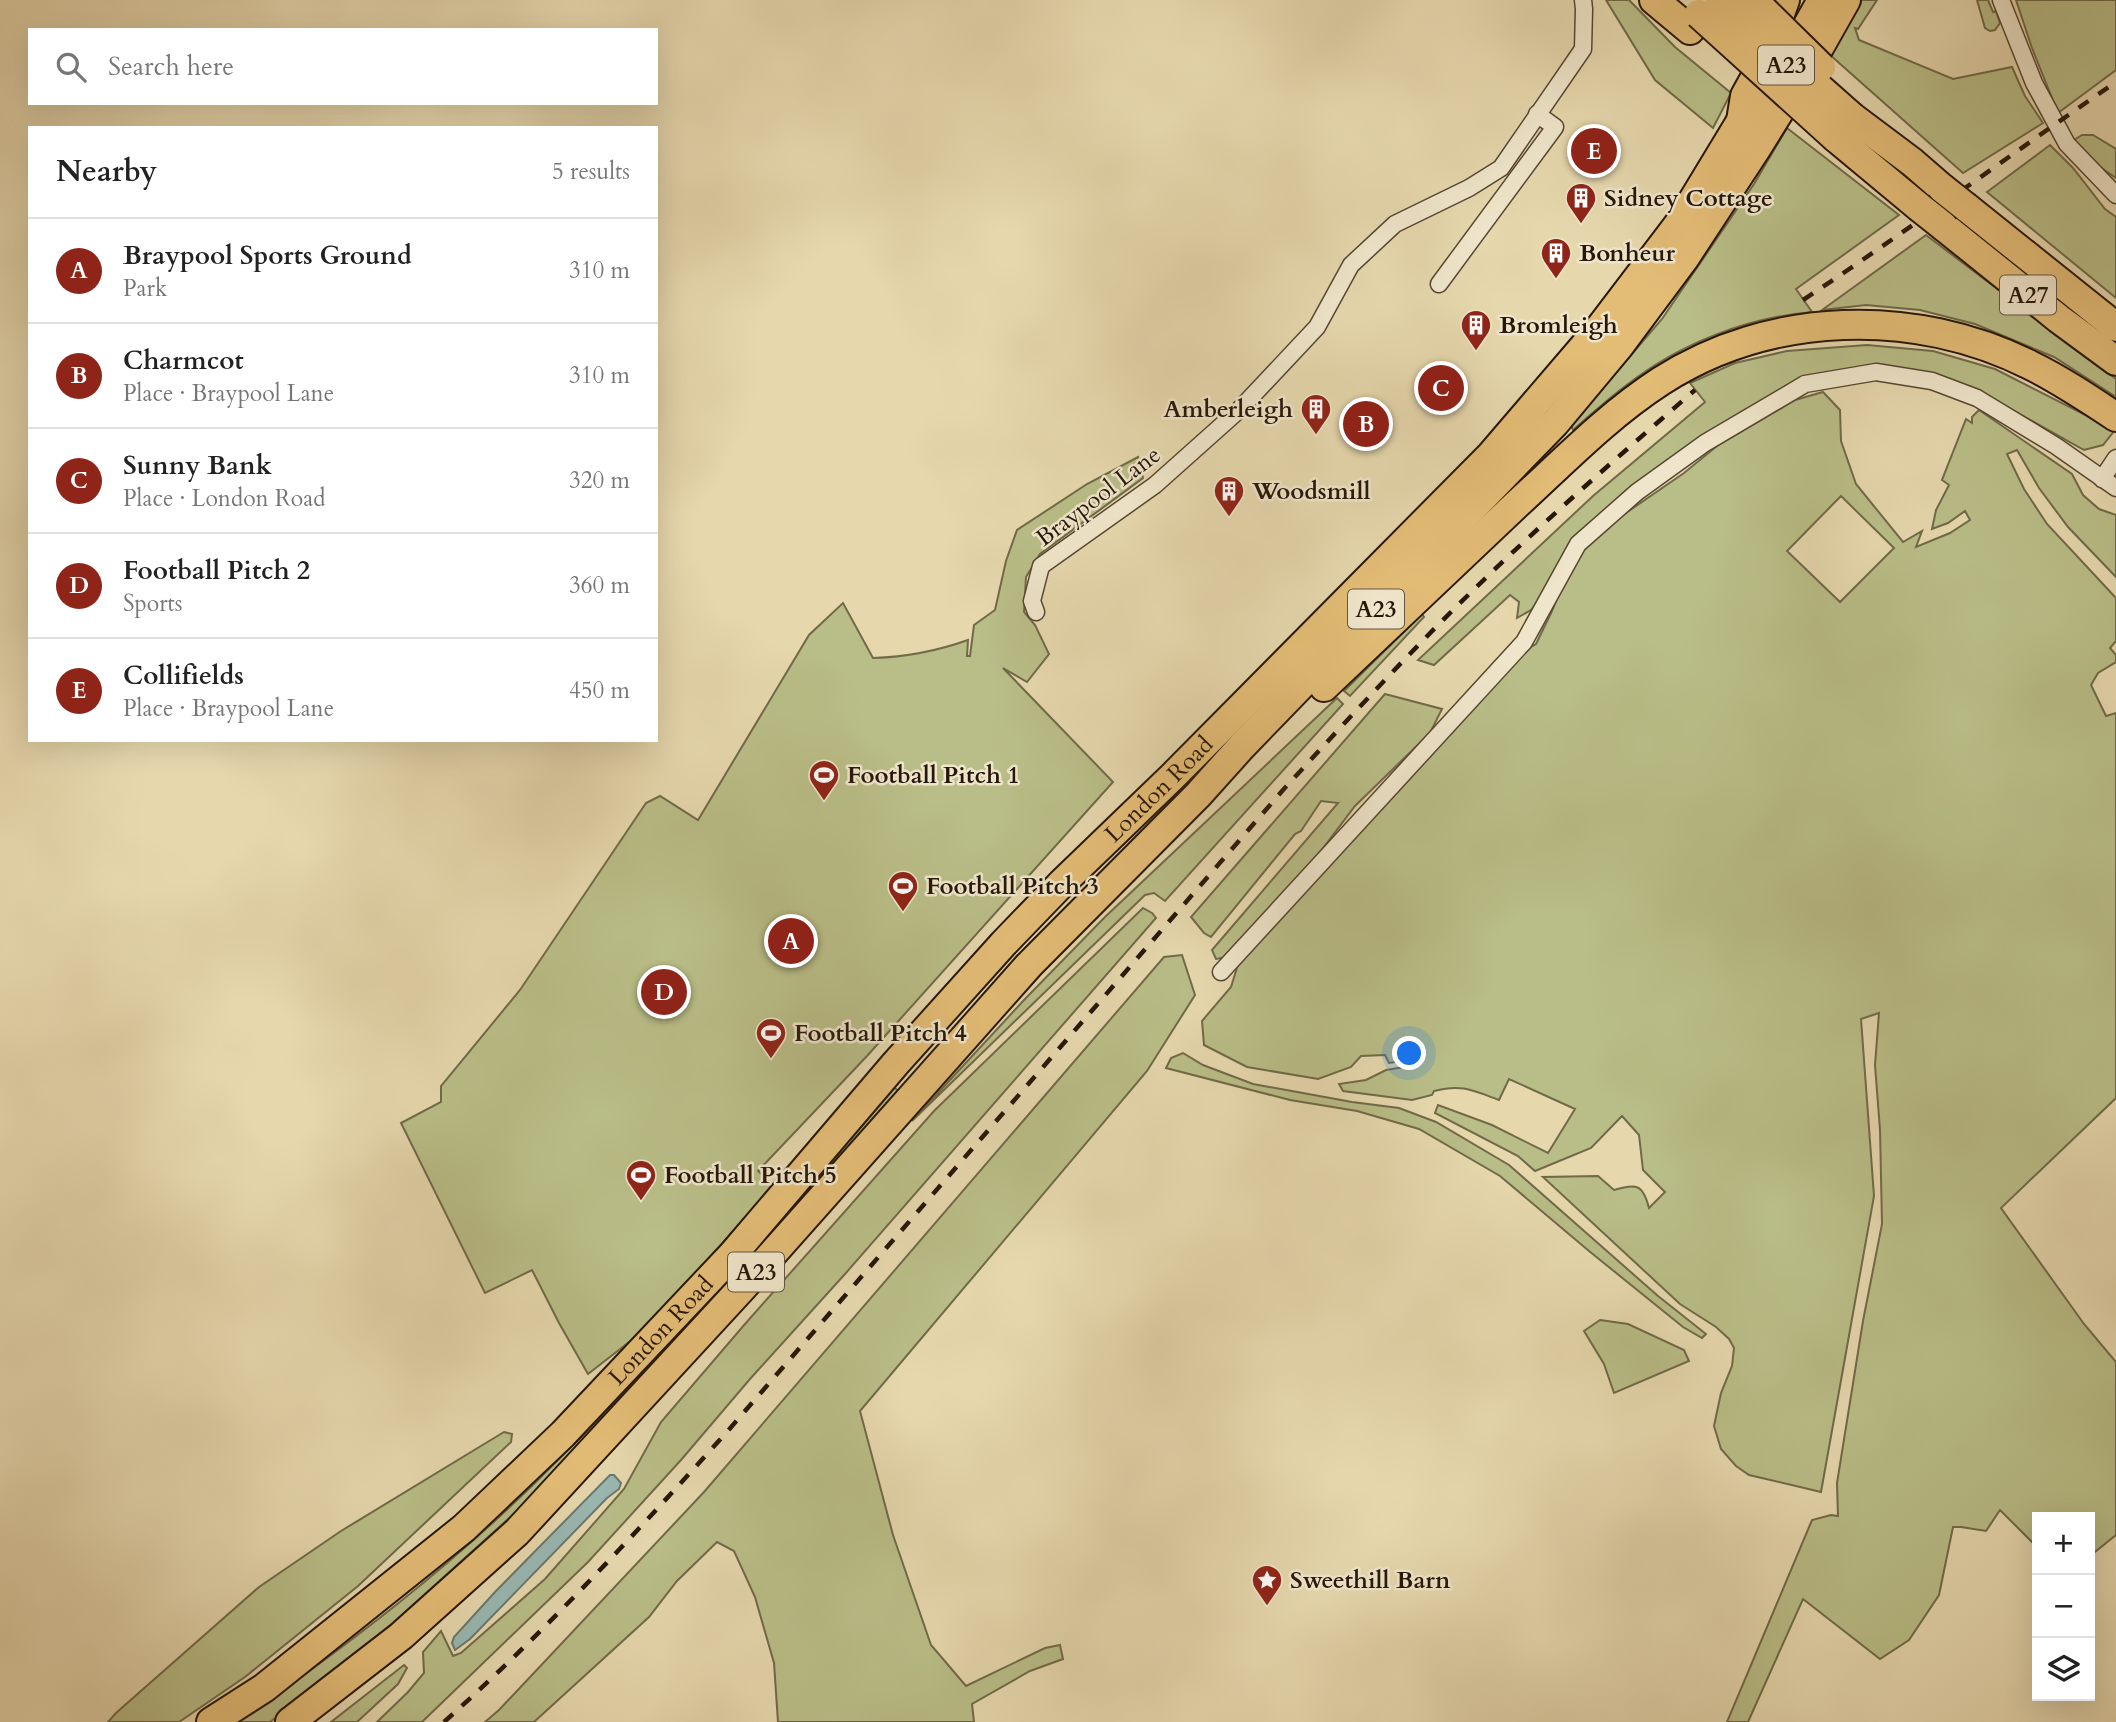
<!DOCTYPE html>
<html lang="en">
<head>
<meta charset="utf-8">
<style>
  :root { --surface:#fff; --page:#f2f2f2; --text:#222; --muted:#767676; --line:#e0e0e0; --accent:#8f2418 }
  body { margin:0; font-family:Cardo,serif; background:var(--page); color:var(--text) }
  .controls { position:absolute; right:21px; bottom:21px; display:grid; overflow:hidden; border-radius:0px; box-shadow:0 7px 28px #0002 }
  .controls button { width:63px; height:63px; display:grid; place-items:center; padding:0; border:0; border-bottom:2px solid var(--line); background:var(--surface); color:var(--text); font:35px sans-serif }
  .you { position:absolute; left:1410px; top:1054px; width:24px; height:24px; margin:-18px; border:5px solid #fff; border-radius:50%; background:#1a73e8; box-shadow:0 0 0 10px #1a73e833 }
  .badge { display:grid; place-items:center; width:46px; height:46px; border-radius:50%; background:var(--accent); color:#fff; font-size:23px; font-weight:700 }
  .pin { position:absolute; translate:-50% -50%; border:4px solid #fff; box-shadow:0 2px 7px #0006 }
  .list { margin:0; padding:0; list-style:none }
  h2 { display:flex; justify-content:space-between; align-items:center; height:91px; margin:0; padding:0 28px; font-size:30px }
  h2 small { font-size:23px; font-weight:400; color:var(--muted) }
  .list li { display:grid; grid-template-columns:46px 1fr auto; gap:21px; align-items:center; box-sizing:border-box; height:105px; padding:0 28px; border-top:2px solid var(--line) }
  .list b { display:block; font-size:26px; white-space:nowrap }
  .list p { margin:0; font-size:23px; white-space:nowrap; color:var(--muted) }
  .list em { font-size:23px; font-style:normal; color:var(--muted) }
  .icon { flex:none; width:38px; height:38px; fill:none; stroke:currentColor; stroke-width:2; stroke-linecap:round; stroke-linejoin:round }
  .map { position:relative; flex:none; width:2116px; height:1722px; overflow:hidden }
  .search { position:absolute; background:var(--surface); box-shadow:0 7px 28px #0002; left:28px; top:28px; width:630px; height:77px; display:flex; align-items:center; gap:18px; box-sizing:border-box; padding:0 24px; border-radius:0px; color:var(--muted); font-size:26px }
  .panel { position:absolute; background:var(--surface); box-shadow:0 7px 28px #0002; left:28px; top:126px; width:630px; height:616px; border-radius:0px }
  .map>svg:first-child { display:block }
  .green { fill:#b9bd87; stroke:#706a48; stroke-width:2; fill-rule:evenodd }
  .water { fill:#99b8b2; stroke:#6b786e; stroke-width:2 }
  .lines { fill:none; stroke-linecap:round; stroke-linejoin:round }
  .street-casing { stroke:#574732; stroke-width:19 }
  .highway-casing { stroke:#271709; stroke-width:32 }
  .street { stroke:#efe5ca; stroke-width:16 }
  .highway { stroke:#e3bc76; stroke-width:28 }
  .rail { stroke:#271709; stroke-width:4.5; stroke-dasharray:12 12; stroke-linecap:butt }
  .highway-bridge-casing { stroke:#271709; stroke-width:32; stroke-linecap:butt }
  .highway-bridge { stroke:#e3bc76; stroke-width:28 }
  .labels { text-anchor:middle; stroke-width:5; stroke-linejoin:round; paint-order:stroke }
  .shield { fill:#efe5ca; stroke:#635543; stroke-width:2 }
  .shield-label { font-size:23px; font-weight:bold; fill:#271709 }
  .poi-label { font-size:24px; font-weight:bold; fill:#271709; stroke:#efe5ca; text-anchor:start }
  .street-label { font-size:24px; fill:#271709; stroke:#efe5ca }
</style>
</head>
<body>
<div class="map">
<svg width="2116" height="1722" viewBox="0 0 2116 1722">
  <rect width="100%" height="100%" fill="#e6d7ad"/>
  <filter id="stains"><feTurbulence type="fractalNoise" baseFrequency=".00286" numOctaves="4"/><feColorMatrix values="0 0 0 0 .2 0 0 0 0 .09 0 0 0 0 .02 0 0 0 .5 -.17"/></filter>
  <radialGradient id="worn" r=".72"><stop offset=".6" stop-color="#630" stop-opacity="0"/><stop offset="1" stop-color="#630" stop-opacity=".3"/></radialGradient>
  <g class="green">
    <path d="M 1606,0 L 1629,0 L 1675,47 L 1731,93 L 1713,128 L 1655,80 Z"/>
    <path d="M 1855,0 L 1877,0 L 1858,29 L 1855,28 L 1859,40 L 1953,79 L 2012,67 L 2025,96 L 2043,123 L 1963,173 L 1829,54 Z"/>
    <path d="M 1977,0 L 1988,0 L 1993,12 L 1996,11 L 2000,23 L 1995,30 L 1990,31 L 1985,28 Z"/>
    <path d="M 2016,0 L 2116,0 L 2116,70 L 2058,113 L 2032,48 Z"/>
    <path d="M 1787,128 L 1899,215 L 1796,289 L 1812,312 C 1746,318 1681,343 1628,384 C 1609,398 1591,414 1573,430 L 1571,425 L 1662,319 L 1754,184 Z"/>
    <path d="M 2082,135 L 2093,135 L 2116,149 L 2116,178 L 2085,157 L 2074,145 L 2074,140 Z"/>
    <path d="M 2050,145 L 2073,168 L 2105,209 L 2116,217 L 2116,298 L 1987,192 Z"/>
    <path d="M 1926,235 L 2116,379 L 2116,397 L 2054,357 L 1975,324 L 1920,310 L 1866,305 L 1822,310 Z"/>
    <path d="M 1867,345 L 1933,351 L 1995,369 L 2115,430 L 2103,445 L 2084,450 L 1971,387 L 1924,372 L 1803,381 L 1693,442 L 1651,473 L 1569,544 L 1543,595 L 1531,610 L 1517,618 L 1519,602 L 1510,595 L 1434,665 L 1418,660 L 1593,496 L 1705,402 L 1690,383 L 1735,363 L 1787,351 Z"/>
    <path d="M 1823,392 L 1840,410 L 1841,441 L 1856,484 L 1903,542 L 1922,531 L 1916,547 L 1950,533 L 1970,520 L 1965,511 L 1948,523 L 1932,529 L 1936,510 L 1949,485 L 1942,480 L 1966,419 L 1972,423 L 1972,417 L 1979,410 L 2072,474 L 2083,495 L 2099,509 L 2116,515 L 2116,577 L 2068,527 L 2039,488 L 2017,450 L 2007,454 L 2024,489 L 2047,524 L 2116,598 L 2116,641 L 2110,648 L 2116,655 L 2116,662 L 2098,673 L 2091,685 L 2106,716 L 2116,713 L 2116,1098 L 2001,1208 L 2084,1324 L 2116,1362 L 2116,1535 L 2090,1556 L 2090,1517 L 2037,1517 L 2037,1547 L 2000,1510 L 1986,1531 L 1961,1527 L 1953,1527 L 1939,1595 L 1909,1640 L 1880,1659 L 1803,1599 L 1748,1722 L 1727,1722 L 1812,1520 L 1831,1515 L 1838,1516 L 1837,1483 L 1863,1321 L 1882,1224 L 1880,1130 L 1875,1065 L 1879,1013 L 1861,1019 L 1874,1196 L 1821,1492 L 1749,1475 L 1736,1466 L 1721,1449 L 1714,1426 L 1721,1393 L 1732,1366 L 1734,1348 L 1729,1339 L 1716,1327 L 1680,1304 L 1543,1177 L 1598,1176 L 1614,1190 C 1636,1183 1643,1184 1649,1208 L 1665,1192 L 1643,1170 L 1639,1135 L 1622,1116 L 1591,1148 L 1535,1171 L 1518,1156 L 1435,1113 L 1438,1105 L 1492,1125 L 1548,1153 L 1575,1109 L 1509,1079 L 1499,1100 C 1472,1090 1462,1084 1434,1091 L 1432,1095 L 1412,1100 L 1343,1091 L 1339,1084 L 1366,1080 L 1386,1070 L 1411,1066 L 1411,1060 L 1389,1063 L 1385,1055 L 1361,1056 L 1351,1067 L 1318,1079 L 1247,1067 L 1204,1045 L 1202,1021 L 1231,987 L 1240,958 L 1447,734 L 1529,648 L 1536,644 L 1552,611 L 1566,576 L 1584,547 L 1607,526 L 1684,473 L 1717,446 L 1795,400 ZM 1841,496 L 1894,548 L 1840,602 L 1787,551 Z"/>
    <path d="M 1138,457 L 1143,478 L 1040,554 L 1026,577 L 1024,612 L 1035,625 L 1049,654 L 1027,682 L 1003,668 L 1113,782 L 867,1056 L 758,1171 L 774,1186 L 642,1332 L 588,1374 L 559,1323 L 532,1270 L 485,1293 L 401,1123 L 441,1102 L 441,1086 L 520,990 L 646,803 L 660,796 L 698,820 L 809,635 L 843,603 L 873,658 C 906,657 937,651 968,640 L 967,656 L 970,656 L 974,625 L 995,610 L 1006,561 L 1017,530 L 1087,484 Z"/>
    <path d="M 1422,614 L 1424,617 L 1350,696 L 1344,691 Z"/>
    <path d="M 1385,694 L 1442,709 L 1430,733 L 1355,806 L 1308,868 L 1228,957 L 1216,959 L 1212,950 L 1338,803 L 1321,801 L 1301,831 L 1295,834 L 1211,937 L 1204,933 L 1191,917 Z"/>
    <path d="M 1337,698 L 1343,704 L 1165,901 L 1154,893 L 1145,895 L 912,1121 L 1025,999 L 1105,917 Z"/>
    <path d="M 1143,908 L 1152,913 L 1156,918 L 845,1274 L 750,1379 L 681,1460 L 588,1562 L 422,1722 L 377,1722 L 408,1692 L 424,1673 L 423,1652 L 441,1631 L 453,1656 L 461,1653 L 545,1579 L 624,1489 L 661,1422 L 745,1324 L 934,1111 Z"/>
    <path d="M 1182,955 L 1195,995 L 1147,1071 L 860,1411 L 893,1535 L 931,1645 L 966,1686 L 1045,1648 L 1060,1645 L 1063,1659 L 1030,1671 L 972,1704 L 974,1722 L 778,1722 L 774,1663 L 755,1597 L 734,1551 L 717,1542 L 677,1581 L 649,1617 L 534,1722 L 485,1722 L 499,1710 L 704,1492 L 1164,957 Z"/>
    <path d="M 1183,1053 L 1203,1065 L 1253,1084 L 1352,1102 L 1399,1108 L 1436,1122 L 1509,1165 L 1658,1296 L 1706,1334 L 1702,1338 L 1683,1327 L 1589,1251 L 1500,1176 L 1419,1129 L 1357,1111 L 1290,1100 L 1166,1068 L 1171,1058 Z"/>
    <path d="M 894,1087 L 899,1092 L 787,1220 L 517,1511 L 385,1630 L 319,1685 L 270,1722 L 238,1722 C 347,1646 452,1566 546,1472 C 624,1396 696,1313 768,1230 C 809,1182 853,1136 894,1087 Z"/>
    <path d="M 1600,1320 L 1628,1324 L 1684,1350 L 1689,1361 L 1614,1393 L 1604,1364 L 1584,1331 Z"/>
    <path d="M 504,1432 L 512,1434 L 511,1442 L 358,1586 L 245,1677 L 179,1722 L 108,1722 L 116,1713 L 259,1587 L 341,1531 Z"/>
    <path d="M 404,1665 L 407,1668 L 398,1684 L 357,1722 L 331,1722 Z"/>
  </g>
  <path class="water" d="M 610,1475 L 614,1475 L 621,1483 L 619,1489 L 607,1498 L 470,1639 L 455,1650 L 452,1643 L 454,1637 L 495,1592 Z"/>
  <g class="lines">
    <g class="street-casing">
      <g id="street">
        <path d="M 2001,0 L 2034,83 L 2067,144 L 2116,195"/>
        <path d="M 1439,284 L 1555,127 L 1537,114"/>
        <path d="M 2102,479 L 2116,458"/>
        <path d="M 1036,612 L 1032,601 L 1041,566 L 1155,485 L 1239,410 L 1317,327 L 1351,265 L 1395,224 L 1469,188 L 1501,168 L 1583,49 L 1584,9 L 1583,0"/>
        <path d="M 1221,972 L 1524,642 L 1578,544 L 1637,492 L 1705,443 L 1805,384 L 1876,372 L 1932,381 L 1977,398 L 2056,446 L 2116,488"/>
      </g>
    </g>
    <g class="highway-casing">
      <g id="highway">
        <path d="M 1654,0 L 1690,30"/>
        <path d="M 1852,117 L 1912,162 L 1942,188"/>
        <path d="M 1741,121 L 1745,96 L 1761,67 L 1785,0"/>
        <path d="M 1836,138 L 1919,207"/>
        <path d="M 1966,207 L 2116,327"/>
        <path d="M 1943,226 L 2059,319 L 2116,361"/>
        <path d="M 1324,687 C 1388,627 1452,566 1516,505 C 1563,462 1607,416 1661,381 C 1770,311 1915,307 2030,365 C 2059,379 2089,399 2116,417"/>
        <path id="s1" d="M 211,1722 L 264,1688 L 464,1528 L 563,1434 L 733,1254 L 896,1063 L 1004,943 L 1062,883 L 1173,776 L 1491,455 L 1599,329 L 1678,225 L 1741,121 L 1762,107 L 1822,0"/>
        <path d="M 290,1722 L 401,1636 L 517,1532 L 743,1287 L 1029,965 L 1198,795 L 1242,746 L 1555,423 L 1620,345 L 1684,259 L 1756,149 L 1820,46 L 1846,0"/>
      </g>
    </g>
    <use href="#street" class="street"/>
    <use href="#highway" class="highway"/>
    <g class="rail">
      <path d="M 1803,300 C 1909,230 2011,154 2116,82"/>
      <path d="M 444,1722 C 545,1632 636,1533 726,1433 L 1283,790 C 1338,730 1393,670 1451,612 C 1529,534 1612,462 1695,390"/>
    </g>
    <g class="highway-bridge-casing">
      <g id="highway-bridge">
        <path d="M 1720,0 L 1852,117"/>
        <path d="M 1753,0 L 1821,67"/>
        <path d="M 1699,14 L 1836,138"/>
        <path d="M 1942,188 L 1966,207"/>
        <path d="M 1919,207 L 1943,226"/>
      </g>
    </g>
    <use href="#highway-bridge" class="highway-bridge"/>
  </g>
  <defs>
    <g id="building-pin" transform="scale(1.575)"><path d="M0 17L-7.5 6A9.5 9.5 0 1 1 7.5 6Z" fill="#8f2418" stroke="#efe5ca"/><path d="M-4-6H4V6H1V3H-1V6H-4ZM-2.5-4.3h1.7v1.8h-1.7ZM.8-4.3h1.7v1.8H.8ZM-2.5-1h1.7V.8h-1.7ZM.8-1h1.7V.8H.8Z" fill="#fff"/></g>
    <g id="stadium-pin" transform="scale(1.575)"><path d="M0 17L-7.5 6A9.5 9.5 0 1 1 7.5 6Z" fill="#8f2418" stroke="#efe5ca"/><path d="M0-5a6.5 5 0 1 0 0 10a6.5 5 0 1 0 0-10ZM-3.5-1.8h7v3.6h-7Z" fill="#fff"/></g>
    <g id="sight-pin" transform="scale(1.575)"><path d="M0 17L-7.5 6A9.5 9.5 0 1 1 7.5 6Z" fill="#8f2418" stroke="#efe5ca"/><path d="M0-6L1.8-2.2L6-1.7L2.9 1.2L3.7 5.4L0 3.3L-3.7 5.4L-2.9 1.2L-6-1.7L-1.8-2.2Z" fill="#fff"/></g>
  </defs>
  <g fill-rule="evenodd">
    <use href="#building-pin" x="1581" y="198"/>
    <use href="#building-pin" x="1556" y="253"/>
    <use href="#building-pin" x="1476" y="325"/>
    <use href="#building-pin" x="1316" y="409"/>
    <use href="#building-pin" x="1229" y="491"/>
    <use href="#stadium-pin" x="824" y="775"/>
    <use href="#stadium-pin" x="903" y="886"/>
    <use href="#stadium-pin" x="771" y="1033"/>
    <use href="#stadium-pin" x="641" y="1175"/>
    <use href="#sight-pin" x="1267" y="1580"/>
  </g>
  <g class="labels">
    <g class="shield">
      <rect x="1758" y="45.5" width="56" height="39" rx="5"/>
      <rect x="2000" y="275.5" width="56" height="39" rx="5"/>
      <rect x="1348" y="589.5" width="56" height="39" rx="5"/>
      <rect x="728" y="1252.5" width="56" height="39" rx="5"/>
    </g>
    <g class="shield-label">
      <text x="1786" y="73">A23</text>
      <text x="2028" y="303">A27</text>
      <text x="1376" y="617">A23</text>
      <text x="756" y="1280">A23</text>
    </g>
    <g class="poi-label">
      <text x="1604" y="206">Sidney Cottage</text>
      <text x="1579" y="261">Bonheur</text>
      <text x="1499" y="333">Bromleigh</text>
      <text x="1293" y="417" text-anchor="end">Amberleigh</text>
      <text x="1252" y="499">Woodsmill</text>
      <text x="847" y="783">Football Pitch 1</text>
      <text x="926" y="894">Football Pitch 3</text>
      <text x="794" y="1041">Football Pitch 4</text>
      <text x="664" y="1183">Football Pitch 5</text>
      <text x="1290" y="1588">Sweethill Barn</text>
    </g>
    <g class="street-label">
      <text transform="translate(1098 496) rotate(-37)" y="8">Braypool Lane</text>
      <text dy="8" stroke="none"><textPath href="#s1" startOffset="1334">London Road</textPath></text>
      <text dy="8" stroke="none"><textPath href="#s1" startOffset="598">London Road</textPath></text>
    </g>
  </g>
  <rect width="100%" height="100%" filter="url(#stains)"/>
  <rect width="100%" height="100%" fill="url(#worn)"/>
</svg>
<div class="controls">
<button>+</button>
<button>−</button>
<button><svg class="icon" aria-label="layers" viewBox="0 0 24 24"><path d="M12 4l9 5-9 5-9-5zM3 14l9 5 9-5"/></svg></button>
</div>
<div class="you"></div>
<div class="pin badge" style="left:791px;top:941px">A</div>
<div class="pin badge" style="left:1366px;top:424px">B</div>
<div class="pin badge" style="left:1441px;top:388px">C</div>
<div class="pin badge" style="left:664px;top:992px">D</div>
<div class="pin badge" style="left:1594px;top:151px">E</div>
<div class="search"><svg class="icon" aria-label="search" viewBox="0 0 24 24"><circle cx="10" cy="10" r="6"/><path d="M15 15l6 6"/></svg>Search here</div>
<section class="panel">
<h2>Nearby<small>5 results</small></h2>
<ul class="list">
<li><span class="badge">A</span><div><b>Braypool Sports Ground</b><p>Park</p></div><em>310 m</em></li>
<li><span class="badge">B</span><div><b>Charmcot</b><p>Place · Braypool Lane</p></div><em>310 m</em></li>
<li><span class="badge">C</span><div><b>Sunny Bank</b><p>Place · London Road</p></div><em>320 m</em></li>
<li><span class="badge">D</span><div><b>Football Pitch 2</b><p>Sports</p></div><em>360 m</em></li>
<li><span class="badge">E</span><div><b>Collifields</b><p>Place · Braypool Lane</p></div><em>450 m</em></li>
</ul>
</section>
</div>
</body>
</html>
